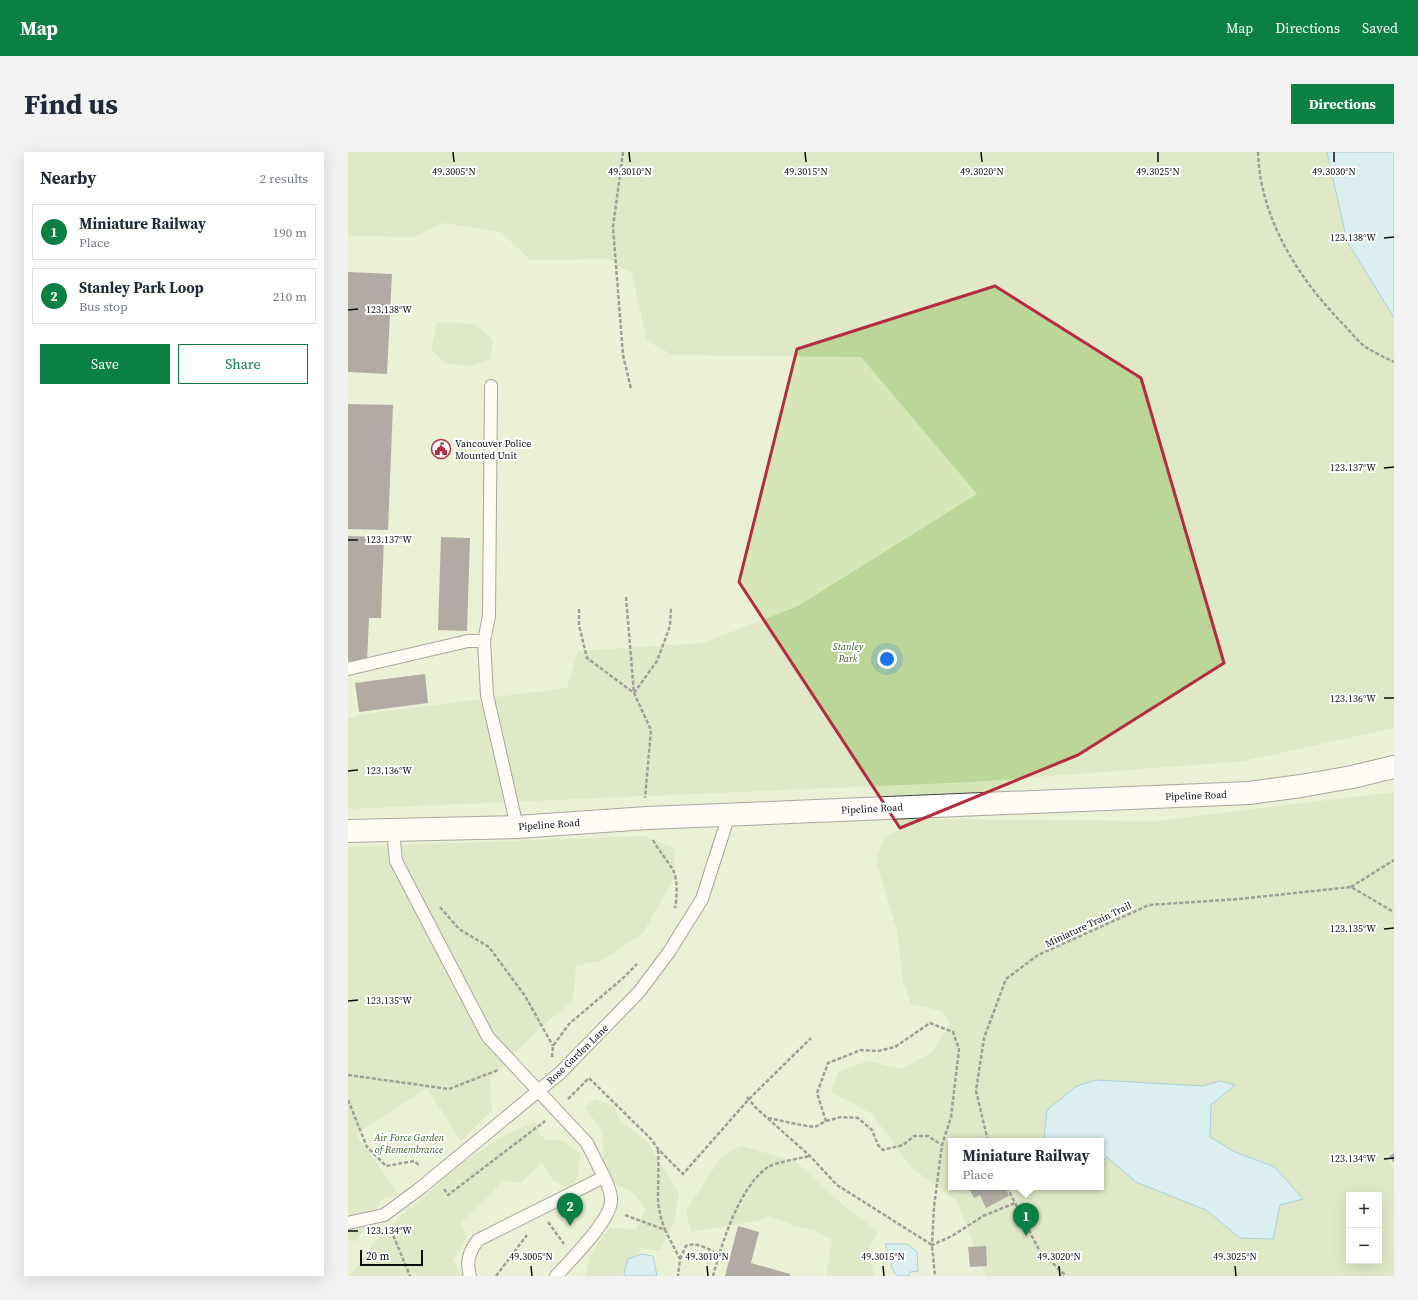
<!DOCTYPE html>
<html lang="en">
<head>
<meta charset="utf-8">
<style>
  :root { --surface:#fff; --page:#f2f2f3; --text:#1f2937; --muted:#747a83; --line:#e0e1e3; --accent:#0b8043 }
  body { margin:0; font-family:"Source Serif 4",serif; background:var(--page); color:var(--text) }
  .controls { position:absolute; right:12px; bottom:12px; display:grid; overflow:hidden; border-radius:0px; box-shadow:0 4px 16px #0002 }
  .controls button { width:36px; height:36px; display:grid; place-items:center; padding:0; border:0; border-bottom:1px solid var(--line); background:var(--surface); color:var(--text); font:20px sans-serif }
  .scale { position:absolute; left:12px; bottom:10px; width:63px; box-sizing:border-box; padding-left:4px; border:2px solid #0d0d0d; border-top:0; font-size:11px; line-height:14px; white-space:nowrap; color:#0d0d0d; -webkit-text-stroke:3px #fff; paint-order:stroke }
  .you { position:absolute; left:539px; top:507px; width:14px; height:14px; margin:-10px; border:3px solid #fff; border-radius:50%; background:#1a73e8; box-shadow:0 0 0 6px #1a73e833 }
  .badge { display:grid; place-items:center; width:26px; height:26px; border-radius:50%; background:var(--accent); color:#fff; font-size:13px; font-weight:700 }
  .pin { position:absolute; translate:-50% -33px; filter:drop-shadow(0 1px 2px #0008) }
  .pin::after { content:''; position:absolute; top:21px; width:14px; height:12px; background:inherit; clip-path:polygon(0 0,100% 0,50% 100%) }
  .popup { position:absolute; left:600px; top:986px; width:156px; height:52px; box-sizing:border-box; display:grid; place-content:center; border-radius:0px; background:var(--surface); filter:drop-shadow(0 1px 3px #0005); font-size:13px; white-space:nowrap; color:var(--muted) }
  .popup b { font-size:15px; color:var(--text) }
  .popup::after { content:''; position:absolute; left:50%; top:100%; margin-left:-8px; border:8px solid transparent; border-top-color:var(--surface) }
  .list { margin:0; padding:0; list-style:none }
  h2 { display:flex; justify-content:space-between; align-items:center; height:52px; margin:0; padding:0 16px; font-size:17px }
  h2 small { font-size:13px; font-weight:400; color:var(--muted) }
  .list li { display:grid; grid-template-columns:26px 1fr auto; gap:12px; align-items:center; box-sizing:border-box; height:56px; margin:0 8px 8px; padding:0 8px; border:1px solid var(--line); border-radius:0px }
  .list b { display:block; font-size:15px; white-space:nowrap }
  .list p { margin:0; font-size:13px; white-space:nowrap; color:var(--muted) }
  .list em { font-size:13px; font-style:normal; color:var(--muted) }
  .actions { display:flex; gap:8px; padding:12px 16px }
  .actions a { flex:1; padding:9px 0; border:1px solid var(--accent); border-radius:0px; text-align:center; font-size:14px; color:var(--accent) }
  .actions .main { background:var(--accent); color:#fff }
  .map { position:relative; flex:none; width:1046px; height:1124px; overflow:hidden; border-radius:0px }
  header { display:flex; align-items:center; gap:24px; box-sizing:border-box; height:56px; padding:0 20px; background:var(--accent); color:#fff }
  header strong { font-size:19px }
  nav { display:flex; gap:22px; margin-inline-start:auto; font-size:14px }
  .intro { display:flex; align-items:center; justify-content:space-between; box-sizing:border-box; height:96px; padding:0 24px }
  h1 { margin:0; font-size:28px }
  .button { padding:10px 18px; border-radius:0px; background:var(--accent); color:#fff; font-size:14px; font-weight:700 }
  main { display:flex; gap:24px; padding:0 24px }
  aside { flex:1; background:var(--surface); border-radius:0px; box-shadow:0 4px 16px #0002 }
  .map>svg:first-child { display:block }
  .green { fill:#d6e6b9; fill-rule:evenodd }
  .forest { fill:#bcd699; fill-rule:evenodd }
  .water { fill:#b4e3f3; stroke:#3fa0c6 }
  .building { fill:#554d4a }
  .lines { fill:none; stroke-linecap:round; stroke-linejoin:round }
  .service-casing { stroke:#404040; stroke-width:14 }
  .tertiary-casing { stroke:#404040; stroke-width:24 }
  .path { stroke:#2f2f2f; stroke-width:2.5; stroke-dasharray:4 2; stroke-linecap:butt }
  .service { stroke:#fff; stroke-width:12 }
  .tertiary { stroke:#fff; stroke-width:22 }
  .marked { fill:none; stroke:#b52c42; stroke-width:3; stroke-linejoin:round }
  .ticks { fill:none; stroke:#0d0d0d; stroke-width:1.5 }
  .labels { text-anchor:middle; stroke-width:4; stroke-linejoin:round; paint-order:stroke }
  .poi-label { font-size:10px; fill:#0d0d0d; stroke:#fff; text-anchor:start }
  .park-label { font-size:10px; font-style:italic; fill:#356121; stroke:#fff }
  .street-label { font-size:10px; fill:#0d0d0d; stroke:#fff }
  .ticks-label { font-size:10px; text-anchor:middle; fill:#0d0d0d; stroke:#fff; stroke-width:4; stroke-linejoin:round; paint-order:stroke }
</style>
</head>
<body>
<header>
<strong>Map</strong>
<nav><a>Map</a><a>Directions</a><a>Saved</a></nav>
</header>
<div class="intro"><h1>Find us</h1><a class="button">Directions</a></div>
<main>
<aside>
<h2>Nearby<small>2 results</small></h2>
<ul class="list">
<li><span class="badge">1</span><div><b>Miniature Railway</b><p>Place</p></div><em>190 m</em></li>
<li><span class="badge">2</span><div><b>Stanley Park Loop</b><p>Bus stop</p></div><em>210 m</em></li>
</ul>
<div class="actions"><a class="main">Save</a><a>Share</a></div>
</aside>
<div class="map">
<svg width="1046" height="1124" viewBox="0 0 1046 1124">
  <rect width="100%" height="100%" fill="#fef9ed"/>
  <path class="green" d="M 0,0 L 1046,0 L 1046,1124 L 0,1124 ZM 603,989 L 753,989 L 753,1035 L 603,1035 ZM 1001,1043 L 1031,1043 L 1031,1109 L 1001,1109 Z"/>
  <g class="forest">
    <path d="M 0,0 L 979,0 L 999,89 L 1045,164 L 1046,164 L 1046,576 L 896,609 L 625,630 L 0,657 L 0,567 L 15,562 L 219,536 L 230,499 L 355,491 L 450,454 L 629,342 L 513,205 L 325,203 L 299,189 L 284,122 L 260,107 L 182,108 L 153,80 L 96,71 L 65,85 L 0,84 Z"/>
    <path d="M 89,170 L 128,172 L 145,188 L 142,207 L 124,214 L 98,212 L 83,197 Z"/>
    <path d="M 1046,640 L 1046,998 L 1038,1004 L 1046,1018 L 1046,1124 L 638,1124 L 609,1049 L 564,1016 L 524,962 L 483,940 L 490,920 L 519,909 L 554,917 L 584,900 L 602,872 L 594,859 L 563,852 L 555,829 L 549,779 L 528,709 L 536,686 L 570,667 L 808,669 ZM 748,928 L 855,934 L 872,929 L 886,933 L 863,953 L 862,985 L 887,1000 L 927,1015 L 892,1086 L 858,1058 L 788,1030 L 759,1005 L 753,1010 L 753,1035 L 603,1035 L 603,989 L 702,989 L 696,987 L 699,958 L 729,934 ZM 1001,1043 L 1031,1043 L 1031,1109 L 1001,1109 Z"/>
    <path d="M 296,684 L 327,696 L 325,728 L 295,781 L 255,808 L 228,814 L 225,849 L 193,875 L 142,926 L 144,958 L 113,989 L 79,936 L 8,982 L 51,1043 L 34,1047 L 9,1089 L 0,1088 L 0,695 Z"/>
    <path d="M 247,947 L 266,954 L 273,970 L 299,989 L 331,1042 L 326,1070 L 312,1099 L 293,1096 L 281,1124 L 237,1124 L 241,1106 L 251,1089 L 262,1076 L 288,1077 L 298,1057 L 283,1039 L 268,1033 L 256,1016 L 254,979 L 237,955 Z"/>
    <path d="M 187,970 L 193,984 L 199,988 L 214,988 L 233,1002 L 229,1027 L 219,1036 L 205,1028 L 194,1011 L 172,1031 L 155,1029 L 140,1045 L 113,1070 L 119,1085 L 105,1108 L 115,1124 L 1,1124 L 9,1115 L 26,1090 L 56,1061 L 82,1040 L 112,1012 L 160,981 Z"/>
    <path d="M 393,994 L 447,1009 L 495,1053 L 530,1080 L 521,1095 L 526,1124 L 478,1124 L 484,1088 L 469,1079 L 446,1074 L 422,1064 L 412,1068 L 343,1080 L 338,1059 L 374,1004 Z"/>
  </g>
  <g class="water">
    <path d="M 979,0 L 1046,0 L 1046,164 L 1045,164 L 999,89 Z"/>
    <path d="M 748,928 L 855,934 L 872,929 L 887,933 L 863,953 L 862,985 L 887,1000 L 927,1015 L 955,1047 L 932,1053 L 925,1087 L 892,1086 L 858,1058 L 788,1030 L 759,1005 L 753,1010 L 753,989 L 702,989 L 696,987 L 699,958 L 729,934 Z"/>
    <path d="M 537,1092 L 559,1092 L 569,1100 L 570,1119 L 562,1120 L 561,1124 L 549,1124 L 543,1115 L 544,1109 Z"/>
    <path d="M 294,1102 L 305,1104 L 309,1124 L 278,1124 L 276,1121 L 280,1107 Z"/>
  </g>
  <g class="building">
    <path d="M 0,120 L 44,122 L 39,222 L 0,220 Z"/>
    <path d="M 0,252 L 45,253 L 40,378 L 0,377 Z"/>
    <path d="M 0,384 L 36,385 L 33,466 L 21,466 L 19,510 L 0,509 Z"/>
    <path d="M 93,385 L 122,386 L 119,479 L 90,478 Z"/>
    <path d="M 77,522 L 80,551 L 11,560 L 7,531 Z"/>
    <path d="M 1046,1001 L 1046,1011 L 1041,1004 Z"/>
    <path d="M 620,1035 L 657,1035 L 661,1044 L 638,1056 L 632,1043 L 626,1046 Z"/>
    <path d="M 390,1074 L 411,1080 L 403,1111 L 442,1122 L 442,1124 L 377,1124 Z"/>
    <path d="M 638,1094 L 639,1114 L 622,1115 L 620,1095 Z"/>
  </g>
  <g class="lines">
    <g class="service-casing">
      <g id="service">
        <path d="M 143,234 L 141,464 L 136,489 L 139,543 L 169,675"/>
        <path d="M 0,517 L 120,489 L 136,489"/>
        <path d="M 45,679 L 48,709 L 140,885 L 239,991 L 256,1025"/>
        <path d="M 0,1071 L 36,1063 L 70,1038 L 212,921 L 291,840 L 321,800 L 354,747 L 381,663"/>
        <path d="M 122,1124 C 118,1109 121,1100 130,1088 L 256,1025 C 259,1032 264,1041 263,1049 C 263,1068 221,1110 208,1124"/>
      </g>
    </g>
    <g class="tertiary-casing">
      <path id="tertiary" d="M 0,679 L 169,675 L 299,666 L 901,641 L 953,634 L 1004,625 L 1046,615"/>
    </g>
    <g class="path">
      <path d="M 275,0 L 265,75 L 275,203 L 283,237"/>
      <path d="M 910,0 C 912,66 950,126 995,172 C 1002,179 1009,188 1016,194 C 1025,200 1036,205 1046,210"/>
      <path d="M 278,445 L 286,541"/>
      <path d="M 231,457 L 231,473 L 239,506 L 286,541 L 303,578 L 297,646"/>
      <path d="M 286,541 L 309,509 L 322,474 L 323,456"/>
      <path d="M 305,688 C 311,699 319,708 325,718 C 330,728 329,746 327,756"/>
      <path d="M 1003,735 L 1046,708"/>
      <path d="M 92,755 L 111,777 L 141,795 L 177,844 L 205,894"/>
      <path d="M 204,905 L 205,894 L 221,872 L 274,827 L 289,812"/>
      <path d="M 0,923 L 101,937 L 150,918"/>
      <path d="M 399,945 L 407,955 L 462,1004 L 489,1033 L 584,1093 L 587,1124"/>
      <path d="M 220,947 L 241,926 L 303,987 L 310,997 L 335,1022 L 401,947 L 463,886"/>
      <path d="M 0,948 L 19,995 L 38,1014 L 66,1009 L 72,1014"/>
      <path d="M 420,966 L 453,973 L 467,975 L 478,969 L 469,941 L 480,911 L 513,898 L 530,899 L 547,895 L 582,871 L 605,880 L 611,897 L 603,965 L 594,993 L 586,1055 L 584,1093 L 604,1084 L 635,1064 L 667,1051"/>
      <path d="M 478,969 L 493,965 L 510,966 L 524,978 L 530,993 L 535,998 L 555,993 L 566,984 L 580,984 L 594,993"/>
      <path d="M 640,989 L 628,939 L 636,886 L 658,827 L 690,803 L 801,753 L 891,747 L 1003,735 L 1046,760"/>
      <path d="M 310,998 C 311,1014 310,1029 310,1045 C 310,1056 313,1067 317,1078"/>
      <path d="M 659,1035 L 691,1098 L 718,1124"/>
      <path d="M 96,1037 L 100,1043 L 197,969"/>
      <path d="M 277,1063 L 317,1078 L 332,1107 L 330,1124"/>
      <path d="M 200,1070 L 216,1092"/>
      <path d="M 43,1078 L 62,1124"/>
      <path d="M 332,1107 L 338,1094 C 349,1089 361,1098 371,1102"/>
      <path d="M 148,1124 L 179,1083"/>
      <path d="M 365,1124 C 374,1091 391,1035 420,1015 C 426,1011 453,1006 462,1004"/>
    </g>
    <use href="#service" class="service"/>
    <use href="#tertiary" class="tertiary"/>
  </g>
  <path d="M0 0H1046V1124H0ZM 647,134 L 793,226 L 876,511 L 730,603 L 552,676 L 391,430 L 449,197 Z" fill="#fef9ed" fill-opacity=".55" fill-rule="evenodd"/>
  <path class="marked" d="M 647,134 L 793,226 L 876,511 L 730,603 L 552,676 L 391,430 L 449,197 Z"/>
  <path class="ticks" d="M 105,0 L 106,10M 281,0 L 282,10M 457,0 L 458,10M 633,0 L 634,10M 810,0 L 810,10M 986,0 L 986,10M 1036,86 L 1046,85M 0,158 L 10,157M 1036,316 L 1046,315M 0,388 L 10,388M 1036,546 L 1046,546M 0,619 L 10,618M 1036,777 L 1046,776M 0,849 L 10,848M 1036,1007 L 1046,1006M 0,1079 L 10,1079M 183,1114 L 184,1124M 359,1114 L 360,1124M 535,1114 L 536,1124M 711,1114 L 712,1124M 887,1114 L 888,1124"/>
  <defs>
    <g id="civic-ring" transform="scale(1)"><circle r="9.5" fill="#fff" stroke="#b52c42" stroke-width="1.5"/><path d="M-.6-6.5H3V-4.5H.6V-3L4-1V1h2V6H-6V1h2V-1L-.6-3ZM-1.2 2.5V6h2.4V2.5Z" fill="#b52c42"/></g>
  </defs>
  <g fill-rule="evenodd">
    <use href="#civic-ring" x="93" y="297"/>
  </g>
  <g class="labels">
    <g class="poi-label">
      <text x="107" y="295">Vancouver Police<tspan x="107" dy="12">Mounted Unit</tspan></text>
    </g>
    <g class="park-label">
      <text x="500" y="498">Stanley<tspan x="500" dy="12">Park</tspan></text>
      <text x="61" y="989">Air Force Garden<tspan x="61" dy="12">of Remembrance</tspan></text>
    </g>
    <g class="street-label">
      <text transform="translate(848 643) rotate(-2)" y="4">Pipeline Road</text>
      <text transform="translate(524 656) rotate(-3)" y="4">Pipeline Road</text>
      <text transform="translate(201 672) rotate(-4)" y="4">Pipeline Road</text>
      <text transform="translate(740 772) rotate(-25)" y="4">Miniature Train Trail</text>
      <text transform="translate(229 902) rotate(-44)" y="4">Rose Garden Lane</text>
    </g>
  </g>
  <g class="ticks-label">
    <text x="106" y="23">49.3005°N</text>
    <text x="282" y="23">49.3010°N</text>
    <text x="458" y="23">49.3015°N</text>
    <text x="634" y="23">49.3020°N</text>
    <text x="810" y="23">49.3025°N</text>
    <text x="986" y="23">49.3030°N</text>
    <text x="1005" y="89">123.138°W</text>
    <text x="41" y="161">123.138°W</text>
    <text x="1005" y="319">123.137°W</text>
    <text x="41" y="391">123.137°W</text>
    <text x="1005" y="550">123.136°W</text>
    <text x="41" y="622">123.136°W</text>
    <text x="1005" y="780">123.135°W</text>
    <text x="41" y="852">123.135°W</text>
    <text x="1005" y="1010">123.134°W</text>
    <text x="41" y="1082">123.134°W</text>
    <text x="183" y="1108">49.3005°N</text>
    <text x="359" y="1108">49.3010°N</text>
    <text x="535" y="1108">49.3015°N</text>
    <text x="711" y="1108">49.3020°N</text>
    <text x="887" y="1108">49.3025°N</text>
  </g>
</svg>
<div class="controls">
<button>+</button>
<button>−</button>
</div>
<div class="scale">20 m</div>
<div class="you"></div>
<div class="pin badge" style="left:678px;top:1084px">1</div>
<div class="popup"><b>Miniature Railway</b>Place</div>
<div class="pin badge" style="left:222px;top:1074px">2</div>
</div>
</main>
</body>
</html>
